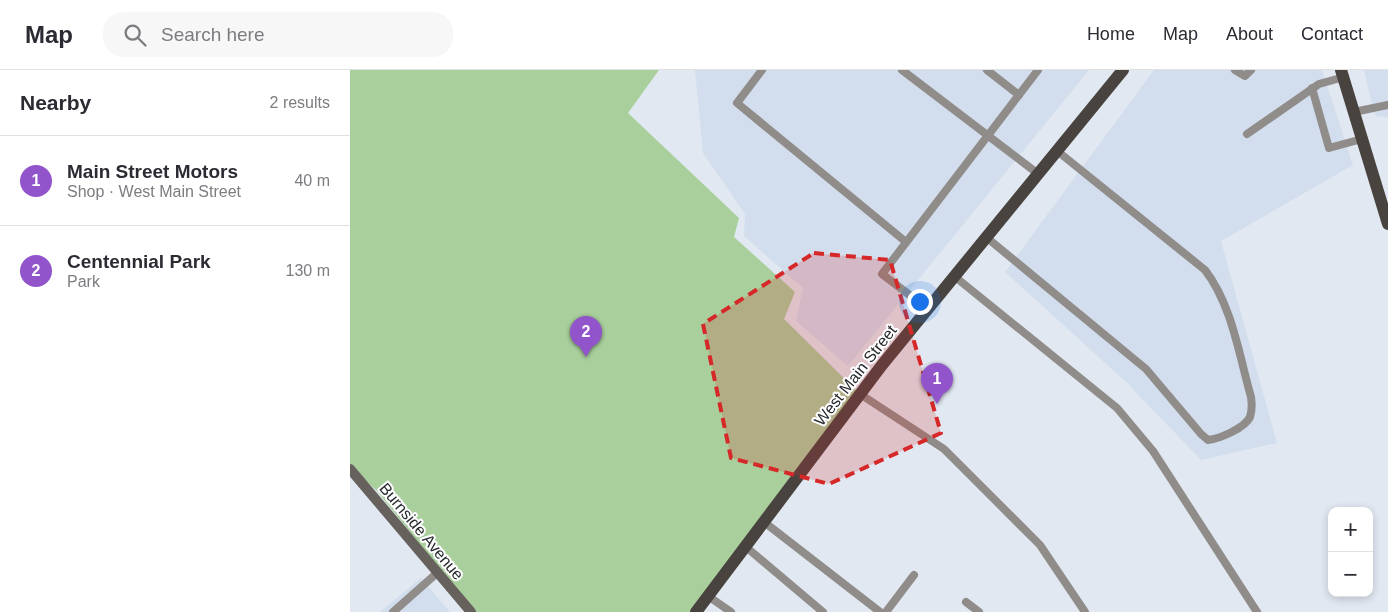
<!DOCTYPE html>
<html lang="en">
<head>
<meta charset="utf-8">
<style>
  :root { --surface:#fff; --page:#f7f7f7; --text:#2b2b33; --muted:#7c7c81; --line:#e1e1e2; --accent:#9254cb }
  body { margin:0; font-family:Arial,sans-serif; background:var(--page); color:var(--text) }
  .controls { position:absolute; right:15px; bottom:15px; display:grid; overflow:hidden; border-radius:10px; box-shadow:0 2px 8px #0003 }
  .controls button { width:45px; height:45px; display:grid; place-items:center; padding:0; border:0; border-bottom:1px solid var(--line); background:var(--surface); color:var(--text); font:25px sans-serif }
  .you { position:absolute; left:569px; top:231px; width:18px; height:18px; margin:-12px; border:4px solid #fff; border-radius:50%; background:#1a73e8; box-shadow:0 0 0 8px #1a73e833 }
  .badge { display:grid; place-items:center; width:32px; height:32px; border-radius:50%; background:var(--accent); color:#fff; font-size:16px; font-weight:700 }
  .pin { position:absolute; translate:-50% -41px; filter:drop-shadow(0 1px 2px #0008) }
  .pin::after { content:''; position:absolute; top:26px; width:18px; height:15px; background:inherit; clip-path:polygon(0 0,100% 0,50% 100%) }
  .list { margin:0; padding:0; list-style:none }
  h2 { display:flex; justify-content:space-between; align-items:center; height:65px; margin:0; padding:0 20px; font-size:21px }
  h2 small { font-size:16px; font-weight:400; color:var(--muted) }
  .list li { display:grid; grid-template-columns:32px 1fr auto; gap:15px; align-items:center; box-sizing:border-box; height:90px; padding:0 20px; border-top:1px solid var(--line) }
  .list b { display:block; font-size:19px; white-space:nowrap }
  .list p { margin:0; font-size:16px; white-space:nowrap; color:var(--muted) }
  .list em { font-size:16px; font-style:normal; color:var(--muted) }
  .icon { flex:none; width:28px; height:28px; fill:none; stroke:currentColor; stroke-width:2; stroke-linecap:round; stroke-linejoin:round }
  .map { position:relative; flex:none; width:1038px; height:542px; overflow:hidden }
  header { display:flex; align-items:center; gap:30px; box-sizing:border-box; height:70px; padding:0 25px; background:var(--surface); border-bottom:1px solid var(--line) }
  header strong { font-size:24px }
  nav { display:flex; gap:28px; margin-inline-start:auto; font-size:18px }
  .search { width:350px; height:45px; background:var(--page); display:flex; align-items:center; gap:12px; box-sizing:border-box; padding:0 18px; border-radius:20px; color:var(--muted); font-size:19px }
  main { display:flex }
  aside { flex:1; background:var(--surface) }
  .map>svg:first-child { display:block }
  .built { fill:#d2deed }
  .green { fill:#a9cf9d }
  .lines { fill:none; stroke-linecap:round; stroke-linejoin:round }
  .lane { stroke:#908c89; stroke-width:8 }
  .secondary { stroke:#66615d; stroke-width:10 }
  .primary { stroke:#49433f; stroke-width:12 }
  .marked { fill:#d62828; fill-opacity:0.2; stroke:#d62828; stroke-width:4; stroke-dasharray:10 6; stroke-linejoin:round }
  .labels { text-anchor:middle; stroke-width:4; stroke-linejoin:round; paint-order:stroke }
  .street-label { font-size:16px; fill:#272a2d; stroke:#fff }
</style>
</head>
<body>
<header>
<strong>Map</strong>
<div class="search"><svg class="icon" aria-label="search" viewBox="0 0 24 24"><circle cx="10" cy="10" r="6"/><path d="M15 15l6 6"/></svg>Search here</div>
<nav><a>Home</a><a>Map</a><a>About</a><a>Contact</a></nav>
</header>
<main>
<aside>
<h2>Nearby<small>2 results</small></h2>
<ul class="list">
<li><span class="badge">1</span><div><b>Main Street Motors</b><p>Shop · West Main Street</p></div><em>40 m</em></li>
<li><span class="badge">2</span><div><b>Centennial Park</b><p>Park</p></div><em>130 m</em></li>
</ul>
</aside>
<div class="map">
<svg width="1038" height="542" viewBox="0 0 1038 542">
  <rect width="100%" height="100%" fill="#e1e8f1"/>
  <g class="built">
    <path d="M 345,0 L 739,0 L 498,296 L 446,251 L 453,218 L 394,166 L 395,144 L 353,83 Z"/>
    <path d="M 804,0 L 972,0 L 1003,95 L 871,171 L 927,373 L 851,390 L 775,311 L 655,202 Z"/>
    <path d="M 1014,0 L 1038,0 L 1038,47 L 1026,46 L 1021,31 Z"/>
    <path d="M 71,508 L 100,542 L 30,542 Z"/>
  </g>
  <path class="green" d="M 0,0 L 309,0 L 278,43 L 389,148 L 384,167 L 445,222 L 434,249 L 510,324 L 346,542 L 124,542 L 27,421 L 0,396 Z"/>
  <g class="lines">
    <g class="lane">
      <path d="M 412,0 L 387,33 L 556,172"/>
      <path d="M 552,0 L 687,103"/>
      <path d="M 637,0 L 669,25"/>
      <path d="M 885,0 L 895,6 L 901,0"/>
      <path d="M 962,18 L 979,78 L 1012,69"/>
      <path d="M 1004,42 L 1038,35"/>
      <path d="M 897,64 L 969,14 L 994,7"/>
      <path d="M 636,167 L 796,299 L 851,364 L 858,370 C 869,369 895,358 900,347 C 902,341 902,334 901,327 C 889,285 882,235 855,200 L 706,80"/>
      <path d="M 604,206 L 767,338 L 803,381 L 907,542"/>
      <path d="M 578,239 L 532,204 L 688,0"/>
      <path d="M 510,324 L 594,379 L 690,475 L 735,542"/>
      <path d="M 414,452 L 530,542"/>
      <path d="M 396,477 L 473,542"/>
      <path d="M 358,526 L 381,542"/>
      <path d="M 616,532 L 629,542"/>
      <path d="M 43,542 L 87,503"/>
      <path d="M 536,542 L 564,505"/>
    </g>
    <path class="secondary" d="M 0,399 L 121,542"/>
    <g class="primary">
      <path d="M 991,0 L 1038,154"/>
      <path d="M 346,542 L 532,295 L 773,0"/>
    </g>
  </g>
  <path class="marked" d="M 464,183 L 540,190 L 591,363 L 479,414 L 381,388 L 353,254 Z"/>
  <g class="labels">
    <g class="street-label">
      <text transform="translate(505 305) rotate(-52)" y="6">West Main Street</text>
      <text transform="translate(72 461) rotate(50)" y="6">Burnside Avenue</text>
    </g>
  </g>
</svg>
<div class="controls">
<button>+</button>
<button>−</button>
</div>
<div class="you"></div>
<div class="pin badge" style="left:587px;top:334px">1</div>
<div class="pin badge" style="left:236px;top:287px">2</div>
</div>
</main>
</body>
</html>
